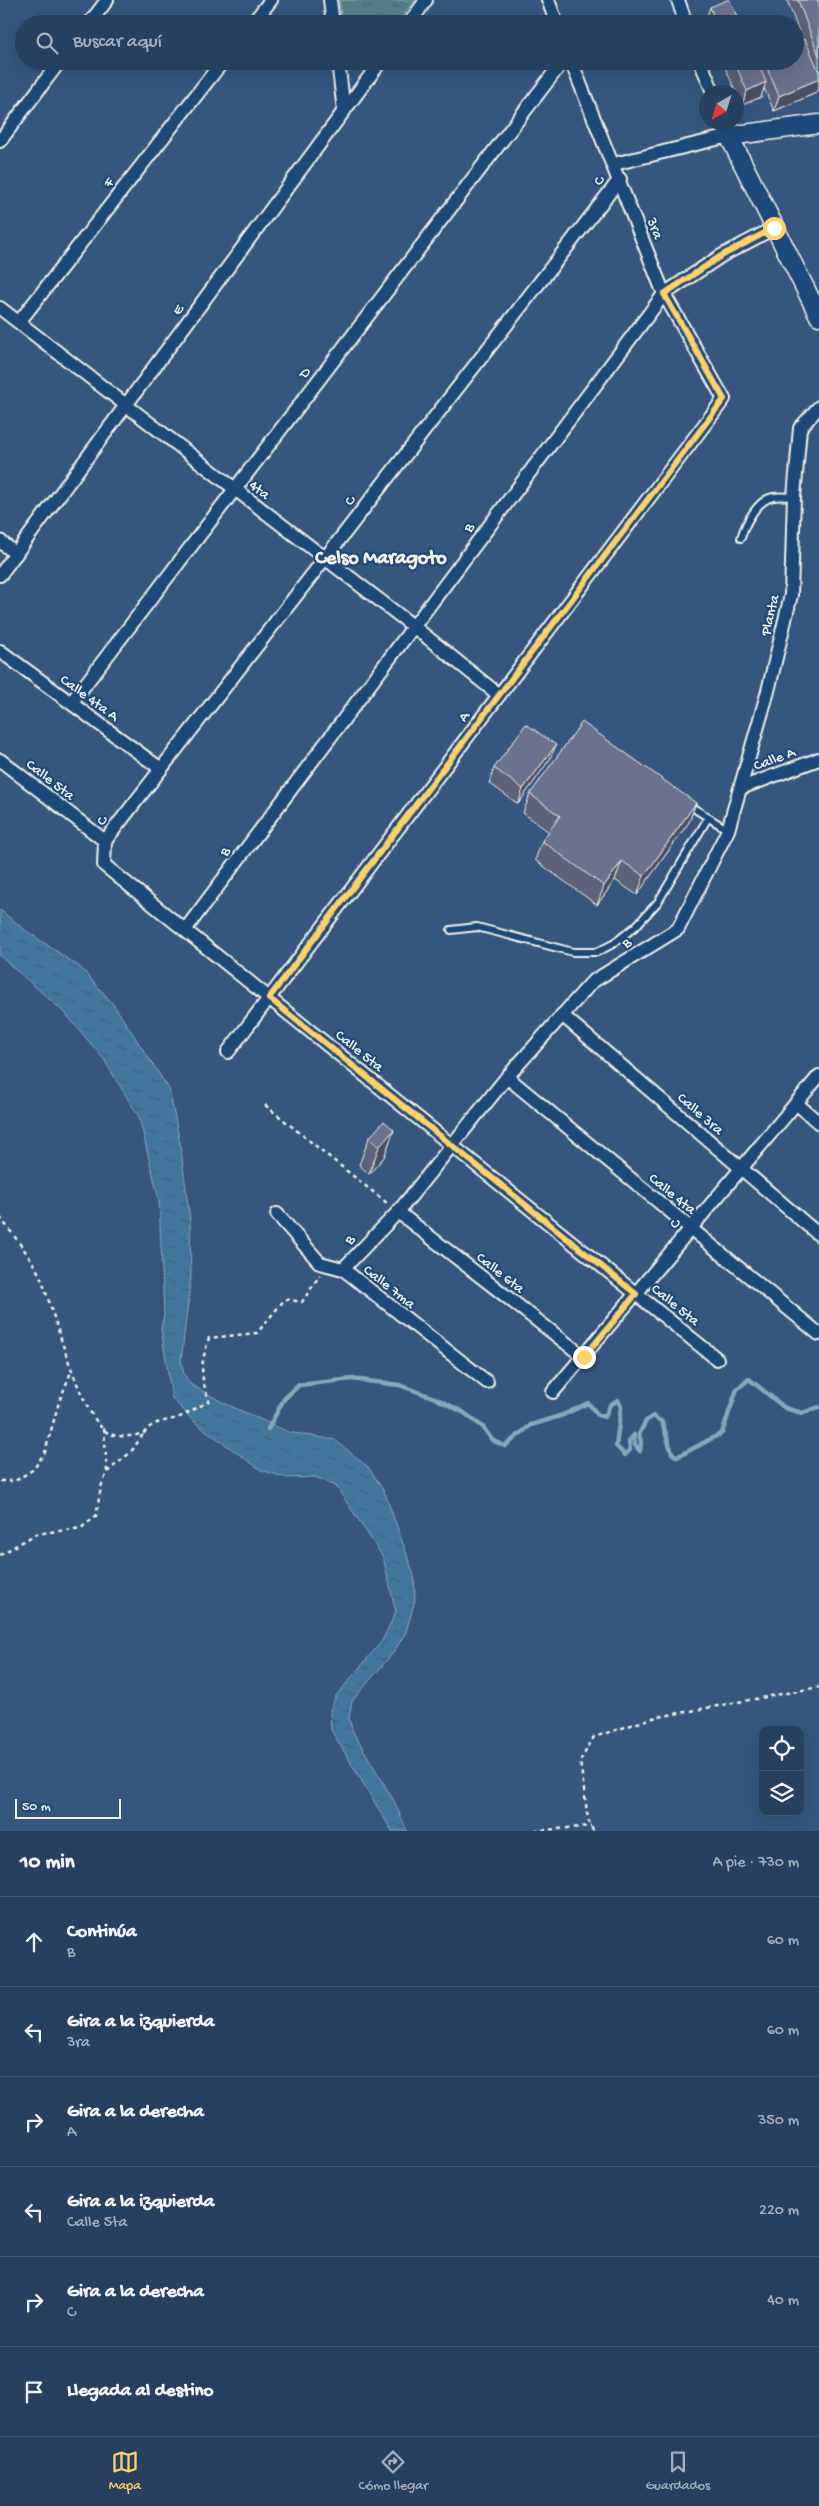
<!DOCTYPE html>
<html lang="es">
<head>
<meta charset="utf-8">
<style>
  :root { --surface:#284060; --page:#344b69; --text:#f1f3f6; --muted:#a5afbd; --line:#445975; --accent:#ffd166 }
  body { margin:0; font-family:"Gochi Hand",sans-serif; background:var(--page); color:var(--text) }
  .controls { position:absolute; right:15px; bottom:15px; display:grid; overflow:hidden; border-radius:10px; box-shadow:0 5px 20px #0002 }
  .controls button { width:45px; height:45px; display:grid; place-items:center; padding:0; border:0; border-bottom:1px solid var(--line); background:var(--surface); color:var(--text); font:25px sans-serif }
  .compass { position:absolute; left:699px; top:85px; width:45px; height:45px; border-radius:50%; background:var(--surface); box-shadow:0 5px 20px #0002; rotate:219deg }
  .scale { position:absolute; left:15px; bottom:12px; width:106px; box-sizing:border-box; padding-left:5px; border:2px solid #f4f1e8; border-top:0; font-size:14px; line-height:18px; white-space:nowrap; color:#f4f1e8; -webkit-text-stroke:4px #1f4a7a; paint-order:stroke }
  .stop { position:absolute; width:15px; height:15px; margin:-11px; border:4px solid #ffd166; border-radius:50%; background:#fff }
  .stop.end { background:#ffd166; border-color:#fff; box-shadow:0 1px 5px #0008 }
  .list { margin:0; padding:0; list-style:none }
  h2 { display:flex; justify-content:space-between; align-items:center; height:65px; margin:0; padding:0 20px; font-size:21px }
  h2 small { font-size:16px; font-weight:400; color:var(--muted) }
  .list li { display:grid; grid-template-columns:32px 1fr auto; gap:15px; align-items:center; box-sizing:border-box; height:90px; padding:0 20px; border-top:1px solid var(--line) }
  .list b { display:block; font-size:19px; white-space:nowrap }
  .list p { margin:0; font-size:16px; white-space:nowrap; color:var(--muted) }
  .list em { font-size:16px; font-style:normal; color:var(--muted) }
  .icon { flex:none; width:28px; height:28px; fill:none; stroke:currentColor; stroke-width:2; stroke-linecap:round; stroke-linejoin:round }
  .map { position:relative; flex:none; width:819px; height:1831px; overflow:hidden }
  .search { position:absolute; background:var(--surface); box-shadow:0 5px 20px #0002; left:15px; right:15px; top:15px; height:55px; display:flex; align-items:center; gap:12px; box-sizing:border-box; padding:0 18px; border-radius:28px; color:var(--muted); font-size:19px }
  .sheet { height:605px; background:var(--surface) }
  nav { display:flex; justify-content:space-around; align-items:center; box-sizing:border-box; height:70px; border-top:1px solid var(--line); background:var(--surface); font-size:14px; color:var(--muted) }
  nav a { display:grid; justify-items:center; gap:2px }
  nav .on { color:var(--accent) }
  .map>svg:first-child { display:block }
  .park { fill:url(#park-tufts); stroke:#a4b8b7 }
  .water { fill:url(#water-ripples); stroke:#88a7bb }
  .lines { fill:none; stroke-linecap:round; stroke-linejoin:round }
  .stream { stroke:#88a7bb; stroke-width:4.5 }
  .lane-casing { stroke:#f4f1e8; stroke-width:10 }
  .street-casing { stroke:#f4f1e8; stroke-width:16 }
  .secondary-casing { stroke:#f4f1e8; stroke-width:21 }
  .path { stroke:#f4f1e8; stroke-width:2.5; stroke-dasharray:4 4; stroke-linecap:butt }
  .lane { stroke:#1f4a7a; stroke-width:6 }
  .street { stroke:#1f4a7a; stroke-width:12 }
  .secondary { stroke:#1f4a7a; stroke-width:18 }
  .wall { fill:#5b6279; stroke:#f4f1e8 }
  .shaded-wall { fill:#4a5063; stroke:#f4f1e8 }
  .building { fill:#6a728d; stroke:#f4f1e8 }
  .route { stroke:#ffd166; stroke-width:6 }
  .labels { text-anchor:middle; stroke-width:4.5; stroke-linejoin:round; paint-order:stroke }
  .street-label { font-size:15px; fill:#f4f1e8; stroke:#1f4a7a }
  .district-label { font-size:20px; font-weight:bold; fill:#f4f1e8; stroke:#1f4a7a }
</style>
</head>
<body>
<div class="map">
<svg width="819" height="1831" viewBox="0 0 819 1831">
  <defs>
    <pattern id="park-tufts" width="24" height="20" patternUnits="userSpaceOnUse" patternTransform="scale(1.25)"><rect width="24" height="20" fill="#557e86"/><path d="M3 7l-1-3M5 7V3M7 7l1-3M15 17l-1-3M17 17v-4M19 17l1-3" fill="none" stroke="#506669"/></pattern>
    <pattern id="water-ripples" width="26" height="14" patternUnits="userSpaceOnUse" patternTransform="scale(1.25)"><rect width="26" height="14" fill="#40759d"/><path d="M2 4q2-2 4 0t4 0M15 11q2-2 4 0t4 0" fill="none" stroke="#445e72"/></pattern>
  </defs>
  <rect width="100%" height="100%" fill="#365680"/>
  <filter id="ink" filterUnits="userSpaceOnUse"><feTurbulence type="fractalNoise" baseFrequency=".02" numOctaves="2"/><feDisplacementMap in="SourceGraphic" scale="10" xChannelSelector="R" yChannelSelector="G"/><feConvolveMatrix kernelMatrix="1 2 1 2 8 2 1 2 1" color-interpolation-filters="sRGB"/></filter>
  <g filter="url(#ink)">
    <path class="park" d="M 339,0 L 415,0 L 397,24 L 342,24 Z"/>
    <path class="water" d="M 0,910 L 28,932 L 81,968 L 113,1004 L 169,1089 L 180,1143 L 190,1220 L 191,1277 L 181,1361 L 184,1374 L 190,1384 L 224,1403 L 288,1432 L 335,1440 L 368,1467 L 385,1493 L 414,1575 L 415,1600 L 406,1632 L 393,1653 L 352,1701 L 349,1718 L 353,1732 L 394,1801 L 407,1831 L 392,1831 L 331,1730 L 330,1711 L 336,1696 L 382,1641 L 396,1612 L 383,1557 L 336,1486 L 315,1477 L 287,1478 L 261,1470 L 193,1421 L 172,1398 L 161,1329 L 164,1315 L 159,1200 L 139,1117 L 103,1058 L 65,1013 L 0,956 Z"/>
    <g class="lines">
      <path class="stream" d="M 268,1429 L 284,1399 L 299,1385 L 352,1379 L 399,1385 L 435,1398 L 463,1412 L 483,1427 L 492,1440 L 505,1446 L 531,1425 L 563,1415 L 588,1403 L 598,1415 L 605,1417 L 610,1405 L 618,1400 L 621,1407 L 616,1446 L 625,1455 L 630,1450 L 629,1441 L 634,1435 L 635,1445 L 640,1451 L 641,1442 L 639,1434 L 646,1421 L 653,1416 L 662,1422 L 672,1453 L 677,1457 L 722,1433 L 737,1389 L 749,1379 L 785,1408 L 802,1413 L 819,1407"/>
      <g class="lane-casing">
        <g id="lane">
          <path d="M 741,538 C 745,524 757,500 773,497 C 780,496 787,497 794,497"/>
          <path d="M 687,804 L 728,830"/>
          <path d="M 451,930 L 477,927 L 573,952 L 597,952 L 613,944 L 636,926 L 658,902 L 708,818"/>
        </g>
      </g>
      <g class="street-casing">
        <g id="street">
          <path d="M 330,0 L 333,24"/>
          <path d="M 548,0 L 557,24"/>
          <path d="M 678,0 L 686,24"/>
          <path d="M 89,24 L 107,0"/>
          <path d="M 252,24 L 271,0"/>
          <path d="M 409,24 L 426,0"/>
          <path d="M 338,61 L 344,111"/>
          <path d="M 700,61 L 713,92"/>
          <path d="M 0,141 L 60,61"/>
          <path d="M 614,164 L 729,136 L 724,122"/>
          <path d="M 0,308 L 413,626 L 499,695"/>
          <path d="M 19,322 L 223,61"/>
          <path d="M 0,541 L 16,554"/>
          <path d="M 0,575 L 381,61"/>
          <path d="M 0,651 L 161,769"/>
          <path d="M 71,703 L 563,61"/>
          <path d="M 0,760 L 105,841 L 104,865 L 717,1359"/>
          <path d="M 741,788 L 819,759"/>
          <path d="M 105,841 L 620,179"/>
          <path d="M 185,930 L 664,294 L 721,256 L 774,228"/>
          <path d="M 562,1015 L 819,1235"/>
          <path d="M 228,1052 L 724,399 L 664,294 L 571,61"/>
          <path d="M 507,1077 L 819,1334"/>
          <path d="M 796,1103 L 819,1123"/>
          <path d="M 398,1212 L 584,1357"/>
          <path d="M 277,1214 L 320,1263 L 343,1269 L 487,1382"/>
          <path d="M 343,1269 L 398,1212 L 507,1077 L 592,982 L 678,929 L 728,830 L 768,691 L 791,595 L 794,497 L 800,428 L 819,407"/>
          <path d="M 553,1392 L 819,1076"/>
        </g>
      </g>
      <g class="secondary-casing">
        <path id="secondary" d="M 819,124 L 729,136 L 819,316"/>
      </g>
      <g class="path">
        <path d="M 265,1105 L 388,1204"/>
        <path d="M 0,1217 C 14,1237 33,1258 42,1281 C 54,1312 81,1421 110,1434 C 121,1438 134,1436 144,1433 C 155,1418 169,1423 184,1415 C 192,1411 200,1406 209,1401 C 200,1374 200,1366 209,1338 L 257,1333 L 285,1299 L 302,1302 L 320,1275"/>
        <path d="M 107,1472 L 131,1452 L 144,1433"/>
        <path d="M 0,1481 L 15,1481 L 34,1469 L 45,1452 L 59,1402 L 71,1372"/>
        <path d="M 0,1555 L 36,1534 L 81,1528 L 96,1516 L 101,1487 L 107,1472 L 104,1428"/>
        <path d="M 534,1831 L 591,1826"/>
        <path d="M 593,1831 L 588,1819 L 580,1761 L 594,1737 L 653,1718 L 819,1687"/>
      </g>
      <use href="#lane" class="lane"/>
      <use href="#street" class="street"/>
      <use href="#secondary" class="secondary"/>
    </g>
    <g class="wall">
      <path d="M 787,0 L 819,0 L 819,86 L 816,93 L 774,111 L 764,88 L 761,97 L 742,105 L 722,61 L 757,61 L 759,67 L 761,61 L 795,61 L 802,40 Z"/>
      <path d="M 710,7 L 740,24 L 706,24 L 705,22 Z"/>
      <path d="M 550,759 L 518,804 L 489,783 L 494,768 Z"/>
      <path d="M 530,794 L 696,803 L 689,822 L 637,895 L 615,880 L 597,905 L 535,860 L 542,841 L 549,832 L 523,813 Z"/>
      <path d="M 394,1130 L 384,1157 L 369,1174 L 359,1165 L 369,1138 Z"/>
    </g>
    <g class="shaded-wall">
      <path d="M 819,79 L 819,86 L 816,93 L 774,111 L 779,96 Z"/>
      <path d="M 766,82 L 761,97 L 742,105 L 747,91 Z"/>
      <path d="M 556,745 L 550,759 L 518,804 L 523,789 Z"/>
      <path d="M 696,803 L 689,822 L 637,895 L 644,876 Z"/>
      <path d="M 622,861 L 615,880 L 597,905 L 604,886 Z"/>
      <path d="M 394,1130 L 384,1157 L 369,1174 L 379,1147 Z"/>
    </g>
    <g class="building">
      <path d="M 727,0 L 730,0 L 740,24 L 717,24 L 710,7 Z"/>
      <path d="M 798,0 L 819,0 L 819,56 Z"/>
      <path d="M 805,39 L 819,72 L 819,79 L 779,96 L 764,61 L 795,61 L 795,44 Z"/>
      <path d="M 734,61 L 757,61 L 766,82 L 747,91 Z"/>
      <path d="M 582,722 L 696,803 L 644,876 L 622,861 L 604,886 L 542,841 L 560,816 L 530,794 Z"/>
      <path d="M 526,724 L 556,745 L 523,789 L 494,768 Z"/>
      <path d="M 384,1121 L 394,1130 L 379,1147 L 369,1138 Z"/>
    </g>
  </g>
  <g class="lines" filter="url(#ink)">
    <path class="route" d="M 584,1357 L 636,1294 L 269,998 L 724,399 L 664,294 L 721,256 L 774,228"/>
  </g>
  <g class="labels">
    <g class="street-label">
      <text transform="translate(598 180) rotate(-52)" y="5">C</text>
      <text transform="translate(108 182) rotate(-52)" y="5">F</text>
      <text transform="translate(656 228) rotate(69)" y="5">3ra</text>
      <text transform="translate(177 309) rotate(-53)" y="5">E</text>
      <text transform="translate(304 372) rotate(-53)" y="5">D</text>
      <text transform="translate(260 489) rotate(37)" y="5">4ta</text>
      <text transform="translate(349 500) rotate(-52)" y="5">C</text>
      <text transform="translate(468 527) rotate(-53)" y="5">B</text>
      <text transform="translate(769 615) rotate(-77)" y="5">Planta</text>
      <text transform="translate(90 697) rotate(36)" y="5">Calle 4ta A</text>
      <text transform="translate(463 716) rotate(-53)" y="5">A</text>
      <text transform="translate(774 758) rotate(-20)" y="5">Calle A</text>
      <text transform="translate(51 779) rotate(38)" y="5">Calle 5ta</text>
      <text transform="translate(101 820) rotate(-52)" y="5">C</text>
      <text transform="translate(224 851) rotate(-53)" y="5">B</text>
      <text transform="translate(626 942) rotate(-32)" y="5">B</text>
      <text transform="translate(360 1050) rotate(39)" y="5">Calle 5ta</text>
      <text transform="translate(701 1113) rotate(41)" y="5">Calle 3ra</text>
      <text transform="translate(673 1193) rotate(39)" y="5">Calle 4ta</text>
      <text transform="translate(674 1223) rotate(-50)" y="5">C</text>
      <text transform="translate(349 1239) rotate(-47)" y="5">B</text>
      <text transform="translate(501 1272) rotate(38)" y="5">Calle 6ta</text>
      <text transform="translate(390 1286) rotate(38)" y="5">Calle 7ma</text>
      <text transform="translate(676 1304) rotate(39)" y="5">Calle 5ta</text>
    </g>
    <g class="district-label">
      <text x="381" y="563">Celso Maragoto</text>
    </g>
  </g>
</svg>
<div class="controls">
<button><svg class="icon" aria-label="locate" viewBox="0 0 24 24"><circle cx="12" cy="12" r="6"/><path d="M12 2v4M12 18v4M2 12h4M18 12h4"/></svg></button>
<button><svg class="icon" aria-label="layers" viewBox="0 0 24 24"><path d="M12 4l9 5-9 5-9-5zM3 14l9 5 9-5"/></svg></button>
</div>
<svg class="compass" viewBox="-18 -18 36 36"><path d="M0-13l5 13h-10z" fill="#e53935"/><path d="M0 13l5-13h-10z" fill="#a5afbd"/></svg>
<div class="scale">50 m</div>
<div class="stop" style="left:774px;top:228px"></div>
<div class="stop end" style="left:584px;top:1357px"></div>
<div class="search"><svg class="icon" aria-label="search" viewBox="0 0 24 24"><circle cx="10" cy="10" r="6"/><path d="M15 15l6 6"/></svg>Buscar aquí</div>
</div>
<section class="sheet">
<h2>10 min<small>A pie · 730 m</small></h2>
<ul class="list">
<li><svg class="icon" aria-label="ahead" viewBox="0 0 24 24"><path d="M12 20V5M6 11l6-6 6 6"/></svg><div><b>Continúa</b><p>B</p></div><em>60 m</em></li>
<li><svg class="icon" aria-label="left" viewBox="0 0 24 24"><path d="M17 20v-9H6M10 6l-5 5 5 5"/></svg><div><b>Gira a la izquierda</b><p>3ra</p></div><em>60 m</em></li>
<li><svg class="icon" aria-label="right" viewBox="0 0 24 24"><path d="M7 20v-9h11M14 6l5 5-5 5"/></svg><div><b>Gira a la derecha</b><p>A</p></div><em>350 m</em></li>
<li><svg class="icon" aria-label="left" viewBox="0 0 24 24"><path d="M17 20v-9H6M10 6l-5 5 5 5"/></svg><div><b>Gira a la izquierda</b><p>Calle 5ta</p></div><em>220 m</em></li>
<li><svg class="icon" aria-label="right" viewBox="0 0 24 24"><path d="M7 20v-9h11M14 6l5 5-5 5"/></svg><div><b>Gira a la derecha</b><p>C</p></div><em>40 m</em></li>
<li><svg class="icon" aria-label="arrive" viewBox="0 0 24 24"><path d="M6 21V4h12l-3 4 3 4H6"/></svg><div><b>Llegada al destino</b></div></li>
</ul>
</section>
<nav>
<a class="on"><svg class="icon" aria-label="map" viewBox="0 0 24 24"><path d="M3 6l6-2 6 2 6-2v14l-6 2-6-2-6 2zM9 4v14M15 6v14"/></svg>Mapa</a>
<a><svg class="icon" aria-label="directions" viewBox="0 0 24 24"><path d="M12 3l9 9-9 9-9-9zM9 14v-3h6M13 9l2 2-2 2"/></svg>Cómo llegar</a>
<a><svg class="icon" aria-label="saved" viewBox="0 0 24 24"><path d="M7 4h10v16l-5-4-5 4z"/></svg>Guardados</a>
</nav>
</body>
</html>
